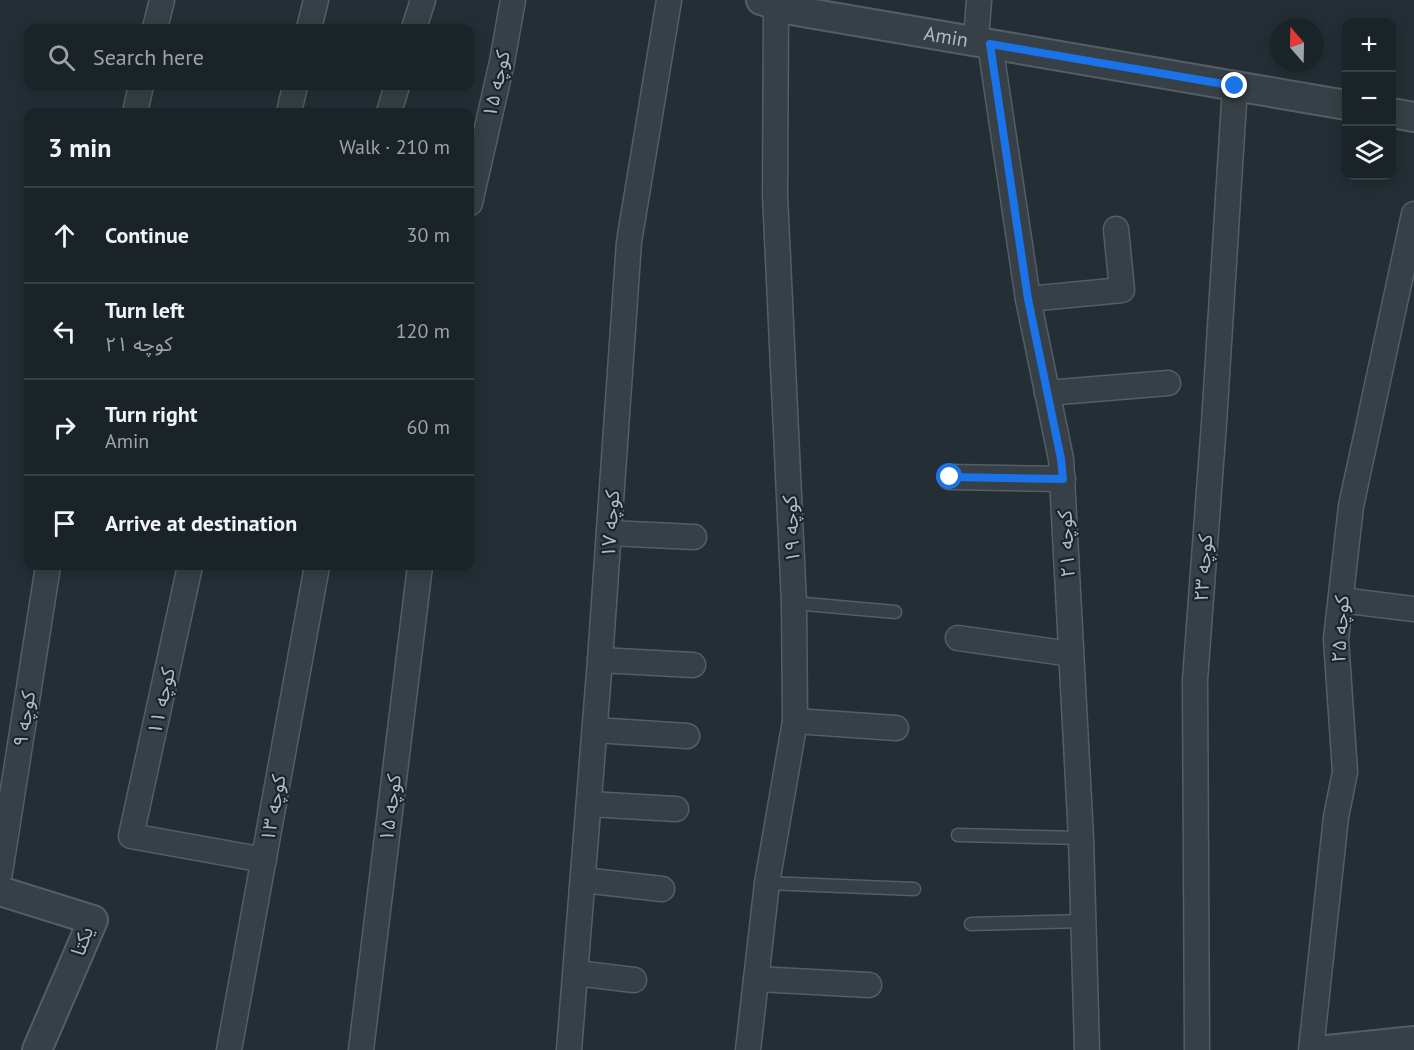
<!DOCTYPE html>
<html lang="en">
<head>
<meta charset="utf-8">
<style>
  :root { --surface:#1a2328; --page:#232b30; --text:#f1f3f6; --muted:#9fa4a8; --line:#384045 }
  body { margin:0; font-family:"PT Sans","Noto Sans Arabic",sans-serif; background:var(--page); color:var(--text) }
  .controls { position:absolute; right:18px; top:18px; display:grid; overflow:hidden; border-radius:12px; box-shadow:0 3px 15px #0003 }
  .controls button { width:54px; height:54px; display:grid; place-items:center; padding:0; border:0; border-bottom:2px solid var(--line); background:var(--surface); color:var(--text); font:30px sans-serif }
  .compass { position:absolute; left:1270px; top:18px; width:54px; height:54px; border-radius:50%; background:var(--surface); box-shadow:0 3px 15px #0003; rotate:340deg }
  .stop { position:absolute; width:18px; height:18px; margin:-14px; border:4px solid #1a73e8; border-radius:50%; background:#fff }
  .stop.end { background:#1a73e8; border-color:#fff; box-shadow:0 2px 6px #0008 }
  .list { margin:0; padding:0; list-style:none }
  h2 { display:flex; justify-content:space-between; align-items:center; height:78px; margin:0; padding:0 24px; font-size:26px }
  h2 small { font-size:20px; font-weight:400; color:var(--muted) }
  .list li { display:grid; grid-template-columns:39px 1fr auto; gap:18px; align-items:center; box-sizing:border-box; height:96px; padding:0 24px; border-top:2px solid var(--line) }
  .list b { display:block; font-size:22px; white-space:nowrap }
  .list p { margin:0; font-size:20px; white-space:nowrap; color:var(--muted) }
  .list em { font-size:20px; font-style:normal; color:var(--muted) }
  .icon { flex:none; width:33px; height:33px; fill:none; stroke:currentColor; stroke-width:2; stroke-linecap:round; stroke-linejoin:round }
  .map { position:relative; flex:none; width:1414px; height:1050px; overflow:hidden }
  .search { position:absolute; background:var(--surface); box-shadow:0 3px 15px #0003; left:24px; top:24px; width:450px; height:66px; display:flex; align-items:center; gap:15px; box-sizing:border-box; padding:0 21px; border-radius:12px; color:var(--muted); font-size:22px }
  .panel { position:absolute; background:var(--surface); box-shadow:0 3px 15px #0003; left:24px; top:108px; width:450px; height:462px; border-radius:12px }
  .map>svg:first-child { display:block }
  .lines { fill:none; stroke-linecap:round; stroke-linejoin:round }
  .service-casing { stroke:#545e64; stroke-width:15 }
  .minor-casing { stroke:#545e64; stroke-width:27 }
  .tertiary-casing { stroke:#545e64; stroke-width:32 }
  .service { stroke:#364046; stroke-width:12 }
  .minor { stroke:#364046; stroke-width:24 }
  .tertiary { stroke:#364046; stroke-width:28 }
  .route { stroke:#1a73e8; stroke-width:8 }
  .labels { text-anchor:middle; stroke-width:4.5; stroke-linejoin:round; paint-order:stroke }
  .street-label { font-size:20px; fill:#b1bcc2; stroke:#1c252b }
</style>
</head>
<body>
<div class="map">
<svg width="1414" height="1050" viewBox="0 0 1414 1050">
  <rect width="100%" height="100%" fill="#232f35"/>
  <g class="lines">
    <g class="service-casing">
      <g id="service">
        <path d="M 794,603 L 895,612"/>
        <path d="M 958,835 L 1081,838"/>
        <path d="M 767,883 L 914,889"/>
        <path d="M 971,924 L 1083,921"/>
      </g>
    </g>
    <g class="minor-casing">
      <g id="minor">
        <path d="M 155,28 L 162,0"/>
        <path d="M 309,28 L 316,0"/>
        <path d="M 414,28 L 423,0"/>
        <path d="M 976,41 L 979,0"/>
        <path d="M 990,44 L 1028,299 L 1061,459 L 1081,838 L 1087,1050"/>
        <path d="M 135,112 L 141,86"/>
        <path d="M 289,112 L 295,86"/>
        <path d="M 389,112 L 397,86"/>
        <path d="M 470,203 L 502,62 L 513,0"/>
        <path d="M 1028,299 L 1122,290 L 1116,229"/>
        <path d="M 1047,393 L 1168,383"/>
        <path d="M 950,477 L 1063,479"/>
        <path d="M 609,533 L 694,537"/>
        <path d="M 190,566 L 131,836 L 264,860"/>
        <path d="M 1341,600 L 1414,609"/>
        <path d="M 958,638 L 1071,654"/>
        <path d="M 600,660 L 693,665"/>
        <path d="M 795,721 L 896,728"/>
        <path d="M 595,730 L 687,736"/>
        <path d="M 589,804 L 676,809"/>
        <path d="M 0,873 L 48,566"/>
        <path d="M 583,880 L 662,889"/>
        <path d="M 576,973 L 634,980"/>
        <path d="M 756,979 L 869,985"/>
        <path d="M 229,1050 L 317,566"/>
        <path d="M 361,1050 L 420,566"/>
        <path d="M 569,1050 L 600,660 L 629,242 L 669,0"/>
        <path d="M 748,1050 L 767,883 L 795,721 L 794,603 L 775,195 L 776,5"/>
        <path d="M 1197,1050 L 1195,680 L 1214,423 L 1235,86"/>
        <path d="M 1311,1050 L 1336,817 L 1345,772 L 1336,639 L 1351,506 L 1414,214"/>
      </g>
    </g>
    <g class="tertiary-casing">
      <g id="tertiary">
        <path id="s1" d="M 761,0 L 791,10 L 1346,105"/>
        <path d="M 1392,113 L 1414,117"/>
        <path d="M 0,891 L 93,920 L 37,1050"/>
        <path d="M 1327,1050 L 1414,1041"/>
      </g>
    </g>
    <use href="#service" class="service"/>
    <use href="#minor" class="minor"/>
    <use href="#tertiary" class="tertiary"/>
  </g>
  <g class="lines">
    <path class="route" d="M 950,477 L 1063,479 L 1061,459 L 1028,299 L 990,44 L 1235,86"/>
  </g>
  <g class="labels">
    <g class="street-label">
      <text dy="7" stroke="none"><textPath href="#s1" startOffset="189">Amin</textPath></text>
      <text transform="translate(496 84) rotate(-78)" y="7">کوچه ۱۵</text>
      <text transform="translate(610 524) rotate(-86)" y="7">کوچه ۱۷</text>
      <text transform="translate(791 529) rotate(-93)" y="7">کوچه ۱۹</text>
      <text transform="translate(1066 544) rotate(-93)" y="7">کوچه ۲۱</text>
      <text transform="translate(1203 568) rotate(-86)" y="7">کوچه ۲۳</text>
      <text transform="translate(1340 629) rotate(-87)" y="7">کوچه ۲۵</text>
      <text transform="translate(161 701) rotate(-78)" y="7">کوچه ۱۱</text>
      <text transform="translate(24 719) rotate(-81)" y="7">کوچه ۹</text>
      <text transform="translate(273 808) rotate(-80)" y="7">کوچه ۱۳</text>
      <text transform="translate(390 808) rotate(-83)" y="7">کوچه ۱۵</text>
      <text transform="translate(82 941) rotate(-70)" y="7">یکتا</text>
    </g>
  </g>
</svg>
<div class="controls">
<button>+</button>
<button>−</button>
<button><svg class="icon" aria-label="layers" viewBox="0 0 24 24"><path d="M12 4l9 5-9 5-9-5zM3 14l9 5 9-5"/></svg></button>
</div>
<svg class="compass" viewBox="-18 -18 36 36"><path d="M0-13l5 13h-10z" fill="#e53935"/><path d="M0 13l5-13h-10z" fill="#9fa4a8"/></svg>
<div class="stop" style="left:950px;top:477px"></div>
<div class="stop end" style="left:1235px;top:86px"></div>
<div class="search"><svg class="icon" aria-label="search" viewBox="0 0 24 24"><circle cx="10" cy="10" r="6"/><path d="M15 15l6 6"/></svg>Search here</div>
<section class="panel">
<h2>3 min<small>Walk · 210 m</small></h2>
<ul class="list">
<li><svg class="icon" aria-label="ahead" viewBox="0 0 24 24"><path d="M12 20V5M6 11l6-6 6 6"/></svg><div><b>Continue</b></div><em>30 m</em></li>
<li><svg class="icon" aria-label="left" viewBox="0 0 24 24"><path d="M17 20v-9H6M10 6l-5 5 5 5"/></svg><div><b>Turn left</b><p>کوچه ۲۱</p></div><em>120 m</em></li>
<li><svg class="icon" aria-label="right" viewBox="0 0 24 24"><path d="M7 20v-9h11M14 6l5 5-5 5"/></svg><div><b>Turn right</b><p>Amin</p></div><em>60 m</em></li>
<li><svg class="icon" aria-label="arrive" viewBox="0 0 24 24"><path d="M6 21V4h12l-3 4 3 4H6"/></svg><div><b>Arrive at destination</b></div></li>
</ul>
</section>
</div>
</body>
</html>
